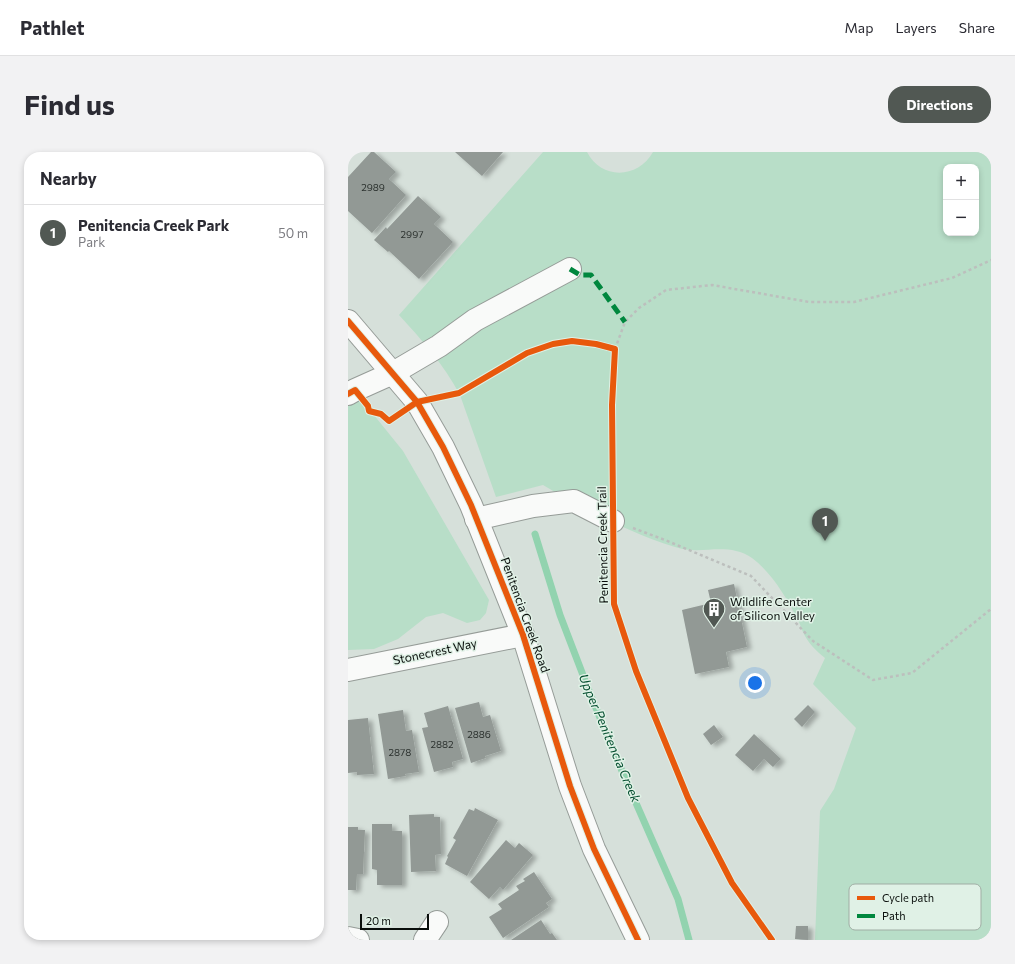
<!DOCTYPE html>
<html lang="en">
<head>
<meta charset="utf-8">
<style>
  :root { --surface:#fff; --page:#f2f2f3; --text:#2b2b33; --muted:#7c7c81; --line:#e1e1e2; --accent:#515853 }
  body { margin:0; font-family:Commissioner,sans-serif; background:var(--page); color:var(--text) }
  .controls { position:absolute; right:12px; top:12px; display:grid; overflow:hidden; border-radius:8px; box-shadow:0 2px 6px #0003 }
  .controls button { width:36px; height:36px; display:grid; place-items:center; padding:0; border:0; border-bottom:1px solid var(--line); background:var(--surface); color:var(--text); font:20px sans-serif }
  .scale { position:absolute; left:12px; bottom:10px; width:69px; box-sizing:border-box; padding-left:4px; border:2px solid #090e0b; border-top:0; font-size:11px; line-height:14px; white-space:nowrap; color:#090e0b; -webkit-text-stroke:3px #e0f1e6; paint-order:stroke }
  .you { position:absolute; left:407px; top:531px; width:14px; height:14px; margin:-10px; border:3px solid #fff; border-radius:50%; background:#1a73e8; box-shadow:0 0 0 6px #1a73e833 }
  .badge { display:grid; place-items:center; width:26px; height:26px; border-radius:50%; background:var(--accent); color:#fff; font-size:13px; font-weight:700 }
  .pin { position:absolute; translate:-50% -33px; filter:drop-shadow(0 1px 2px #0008) }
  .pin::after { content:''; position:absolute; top:21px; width:14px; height:12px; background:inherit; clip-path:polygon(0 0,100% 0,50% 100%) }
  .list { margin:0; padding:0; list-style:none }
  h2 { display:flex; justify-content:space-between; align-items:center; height:52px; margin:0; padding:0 16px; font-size:17px }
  h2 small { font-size:13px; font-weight:400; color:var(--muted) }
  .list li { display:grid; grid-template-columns:26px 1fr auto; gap:12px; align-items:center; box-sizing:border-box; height:56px; padding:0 16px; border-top:1px solid var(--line) }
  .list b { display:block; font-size:15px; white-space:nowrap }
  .list p { margin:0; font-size:13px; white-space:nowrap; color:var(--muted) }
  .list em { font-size:13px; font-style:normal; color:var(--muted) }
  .map { position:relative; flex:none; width:643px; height:788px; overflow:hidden; border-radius:16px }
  header { display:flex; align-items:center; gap:24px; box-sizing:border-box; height:56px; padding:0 20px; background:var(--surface); border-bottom:1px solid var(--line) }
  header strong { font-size:19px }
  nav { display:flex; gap:22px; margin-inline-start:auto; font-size:14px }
  .intro { display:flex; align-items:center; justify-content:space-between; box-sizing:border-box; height:96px; padding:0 24px }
  h1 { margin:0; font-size:28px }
  .button { padding:10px 18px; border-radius:16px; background:var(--accent); color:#fff; font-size:14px; font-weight:700 }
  main { display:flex; gap:24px; padding:0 24px }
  aside { flex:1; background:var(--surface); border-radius:16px; box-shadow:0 2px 6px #0003 }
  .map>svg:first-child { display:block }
  .green { fill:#b8dec8; fill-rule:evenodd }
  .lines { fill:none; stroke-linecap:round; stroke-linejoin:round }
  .stream { stroke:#92d3af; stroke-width:7 }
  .building { fill:#929995; filter:url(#shadow) }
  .minor-casing { stroke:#969c98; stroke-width:24 }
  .path { stroke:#bcbfbd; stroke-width:2.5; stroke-dasharray:3 3; stroke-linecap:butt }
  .minor { stroke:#f9faf9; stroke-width:22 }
  .quiet { stroke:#00873e; stroke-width:5; stroke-dasharray:10 5; stroke-linecap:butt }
  .cycleway-casing { stroke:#e0f1e6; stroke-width:8 }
  .cycleway { stroke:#e8590c; stroke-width:6 }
  .labels { text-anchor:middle; stroke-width:3; stroke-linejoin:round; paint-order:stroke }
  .number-label { font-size:10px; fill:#2b312e }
  .street-label { font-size:12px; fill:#090e0b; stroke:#e0f1e6 }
  .poi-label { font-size:12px; fill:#090e0b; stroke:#e0f1e6; text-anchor:start }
  .water-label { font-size:13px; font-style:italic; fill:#054f30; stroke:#e0f1e6 }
  .key { fill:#e0f1e6; stroke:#a0ada4; stroke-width:1 }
  .key-label { font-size:11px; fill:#090e0b }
</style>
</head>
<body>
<header>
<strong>Pathlet</strong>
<nav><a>Map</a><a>Layers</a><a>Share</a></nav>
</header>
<div class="intro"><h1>Find us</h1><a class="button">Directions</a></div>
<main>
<aside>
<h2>Nearby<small></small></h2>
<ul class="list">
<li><span class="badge">1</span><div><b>Penitencia Creek Park</b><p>Park</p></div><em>50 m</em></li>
</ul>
</aside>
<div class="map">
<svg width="643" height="788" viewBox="0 0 643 788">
  <defs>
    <filter id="shadow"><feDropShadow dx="4.5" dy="2.5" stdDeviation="2" flood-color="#0004"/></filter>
  </defs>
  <rect width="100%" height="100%" fill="#d6e0da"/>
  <g class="green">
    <path d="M 195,0 L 239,0 C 253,28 290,27 305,0 L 643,0 L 643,788 L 467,788 L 472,659 L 486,637 L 508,576 L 465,532 L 477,506 C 468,499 460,491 455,480 C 453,476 452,471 449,466 C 438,445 424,421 404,406 C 379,389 353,404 327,395 C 284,382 234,356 195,333 L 148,345 L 112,243 C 96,213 74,188 51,163 ZM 598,15 L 628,15 L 628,81 L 598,81 Z"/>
    <path d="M 0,231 L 55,299 L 141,448 L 138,461 L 132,468 L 119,471 L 95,461 L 78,465 L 50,487 L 26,497 L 0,498 Z"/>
  </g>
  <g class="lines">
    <path class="stream" d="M 187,382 L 212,463 L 243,544 L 274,619 L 330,747 L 341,788"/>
  </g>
  <g class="building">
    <path d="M 23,0 L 26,0 L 48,20 L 41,27 L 58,43 L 24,81 L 0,59 L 0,25 Z"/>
    <path d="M 107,0 L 155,0 L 134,24 Z"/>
    <path d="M 70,44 L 93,65 L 86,72 L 105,90 L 71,127 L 41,99 L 40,100 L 26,88 L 38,75 L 39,77 Z"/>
    <path d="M 386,432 L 399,495 L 378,500 L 381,515 L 347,522 L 334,458 L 363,451 L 360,438 Z"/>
    <path d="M 131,550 L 135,565 L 142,563 L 153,599 L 137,604 L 138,606 L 123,611 L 107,556 Z"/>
    <path d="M 460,553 L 467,560 L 454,575 L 446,567 Z"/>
    <path d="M 100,554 L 115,607 L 104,610 L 105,615 L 86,620 L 74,576 L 80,575 L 76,561 Z"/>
    <path d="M 55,558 L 58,579 L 64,578 L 71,620 L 57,622 L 58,624 L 40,627 L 30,562 Z"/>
    <path d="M 20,566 L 26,622 L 9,623 L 9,620 L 0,621 L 0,568 Z"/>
    <path d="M 366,573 L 375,585 L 363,593 L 355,582 Z"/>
    <path d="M 406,582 L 433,607 L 425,615 L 416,607 L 405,619 L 387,603 Z"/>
    <path d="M 127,656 L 150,668 L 119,724 L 97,712 L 100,705 L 99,704 L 108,688 L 105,686 L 121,657 L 126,659 Z"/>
    <path d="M 86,662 L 86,665 L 92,665 L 93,702 L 87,703 L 88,719 L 63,720 L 61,663 Z"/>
    <path d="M 24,672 L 44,672 L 44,679 L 54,679 L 54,733 L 29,733 L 29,718 L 24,717 Z"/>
    <path d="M 0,675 L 10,675 L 10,678 L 17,678 L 15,722 L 9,722 L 8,738 L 0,738 Z"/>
    <path d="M 158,688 L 167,696 L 171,691 L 185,703 L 155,738 L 152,735 L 141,747 L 122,730 Z"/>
    <path d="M 186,720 L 204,747 L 198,751 L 201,755 L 155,786 L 141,765 L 154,757 L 150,752 L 171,738 L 168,734 L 177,729 L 175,727 Z"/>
    <path d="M 193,768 L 202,782 L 204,781 L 209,788 L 163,788 Z"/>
    <path d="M 448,774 L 460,774 L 460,788 L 447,787 Z"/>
  </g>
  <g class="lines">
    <g class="minor-casing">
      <g id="minor">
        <path d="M 0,169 L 69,250 L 95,295 L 123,353 L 175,483 L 222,634 L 246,697 L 290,788"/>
        <path d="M 0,242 L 7,238 L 45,221 L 91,194 L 127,168 L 222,117"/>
        <path d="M 128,367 L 185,354 L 226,349 L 265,369"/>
        <path d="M 0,518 L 175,483"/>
        <path d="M 0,786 L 10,788"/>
        <path d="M 77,788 L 89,770"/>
      </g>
    </g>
    <g class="path">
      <path d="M 267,197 L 277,170 L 291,156 L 318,138 L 364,133 L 461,150 L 506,150 L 604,126 L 643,108"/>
      <path d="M 285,376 L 317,388 L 403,424 L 465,489 L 525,528 L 564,521 L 643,457"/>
    </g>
    <use href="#minor" class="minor"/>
    <path class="quiet" d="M 222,117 L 232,123 L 243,123 L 277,170"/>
    <g class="cycleway-casing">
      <g id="cycleway">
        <path d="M 0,169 L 69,250 L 95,295 L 123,353 L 175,483 L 222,634 L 246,697 L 290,788"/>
        <path d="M 0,242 L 7,238 L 20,254 L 21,259 L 33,262 L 41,269 L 69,250 L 111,241 L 179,201 L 205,192 L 224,189 L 248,192 L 267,197 L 264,253 L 266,452 L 288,519 L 340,646 L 384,731 L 424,788"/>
      </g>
    </g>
    <use href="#cycleway" class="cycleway"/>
  </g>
  <defs>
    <g id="building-pin" transform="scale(1.15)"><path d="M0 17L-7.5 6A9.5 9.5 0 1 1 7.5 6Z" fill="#515853" stroke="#e0f1e6"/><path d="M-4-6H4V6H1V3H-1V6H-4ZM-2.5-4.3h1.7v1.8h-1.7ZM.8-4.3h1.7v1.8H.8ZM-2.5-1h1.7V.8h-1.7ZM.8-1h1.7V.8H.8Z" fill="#fff"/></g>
  </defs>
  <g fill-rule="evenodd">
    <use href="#building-pin" x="366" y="457"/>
  </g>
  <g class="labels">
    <g class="number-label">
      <text x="25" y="39">2989</text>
      <text x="64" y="86">2997</text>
      <text x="131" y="586">2886</text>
      <text x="94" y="596">2882</text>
      <text x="52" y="604">2878</text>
    </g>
    <g class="street-label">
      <text transform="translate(255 393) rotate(-91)" y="4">Penitencia Creek Trail</text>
      <text transform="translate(177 463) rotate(70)" y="4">Penitencia Creek Road</text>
      <text transform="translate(87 500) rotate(-12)" y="4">Stonecrest Way</text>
    </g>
    <g class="poi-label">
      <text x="382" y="454">Wildlife Center<tspan x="382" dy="14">of Silicon Valley</tspan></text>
    </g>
    <g class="water-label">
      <text transform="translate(262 586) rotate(67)" y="5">Upper Penitencia Creek</text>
    </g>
  </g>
  <rect x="501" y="732" width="132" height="46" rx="6" class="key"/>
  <rect x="509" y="744" width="18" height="4" fill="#e8590c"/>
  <rect x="509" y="762" width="18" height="4" fill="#00873e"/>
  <g class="key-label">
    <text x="534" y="750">Cycle path</text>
    <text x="534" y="768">Path</text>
  </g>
</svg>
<div class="controls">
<button>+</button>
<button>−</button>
</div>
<div class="scale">20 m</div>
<div class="you"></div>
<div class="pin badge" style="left:477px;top:389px">1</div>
</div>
</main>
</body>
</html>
